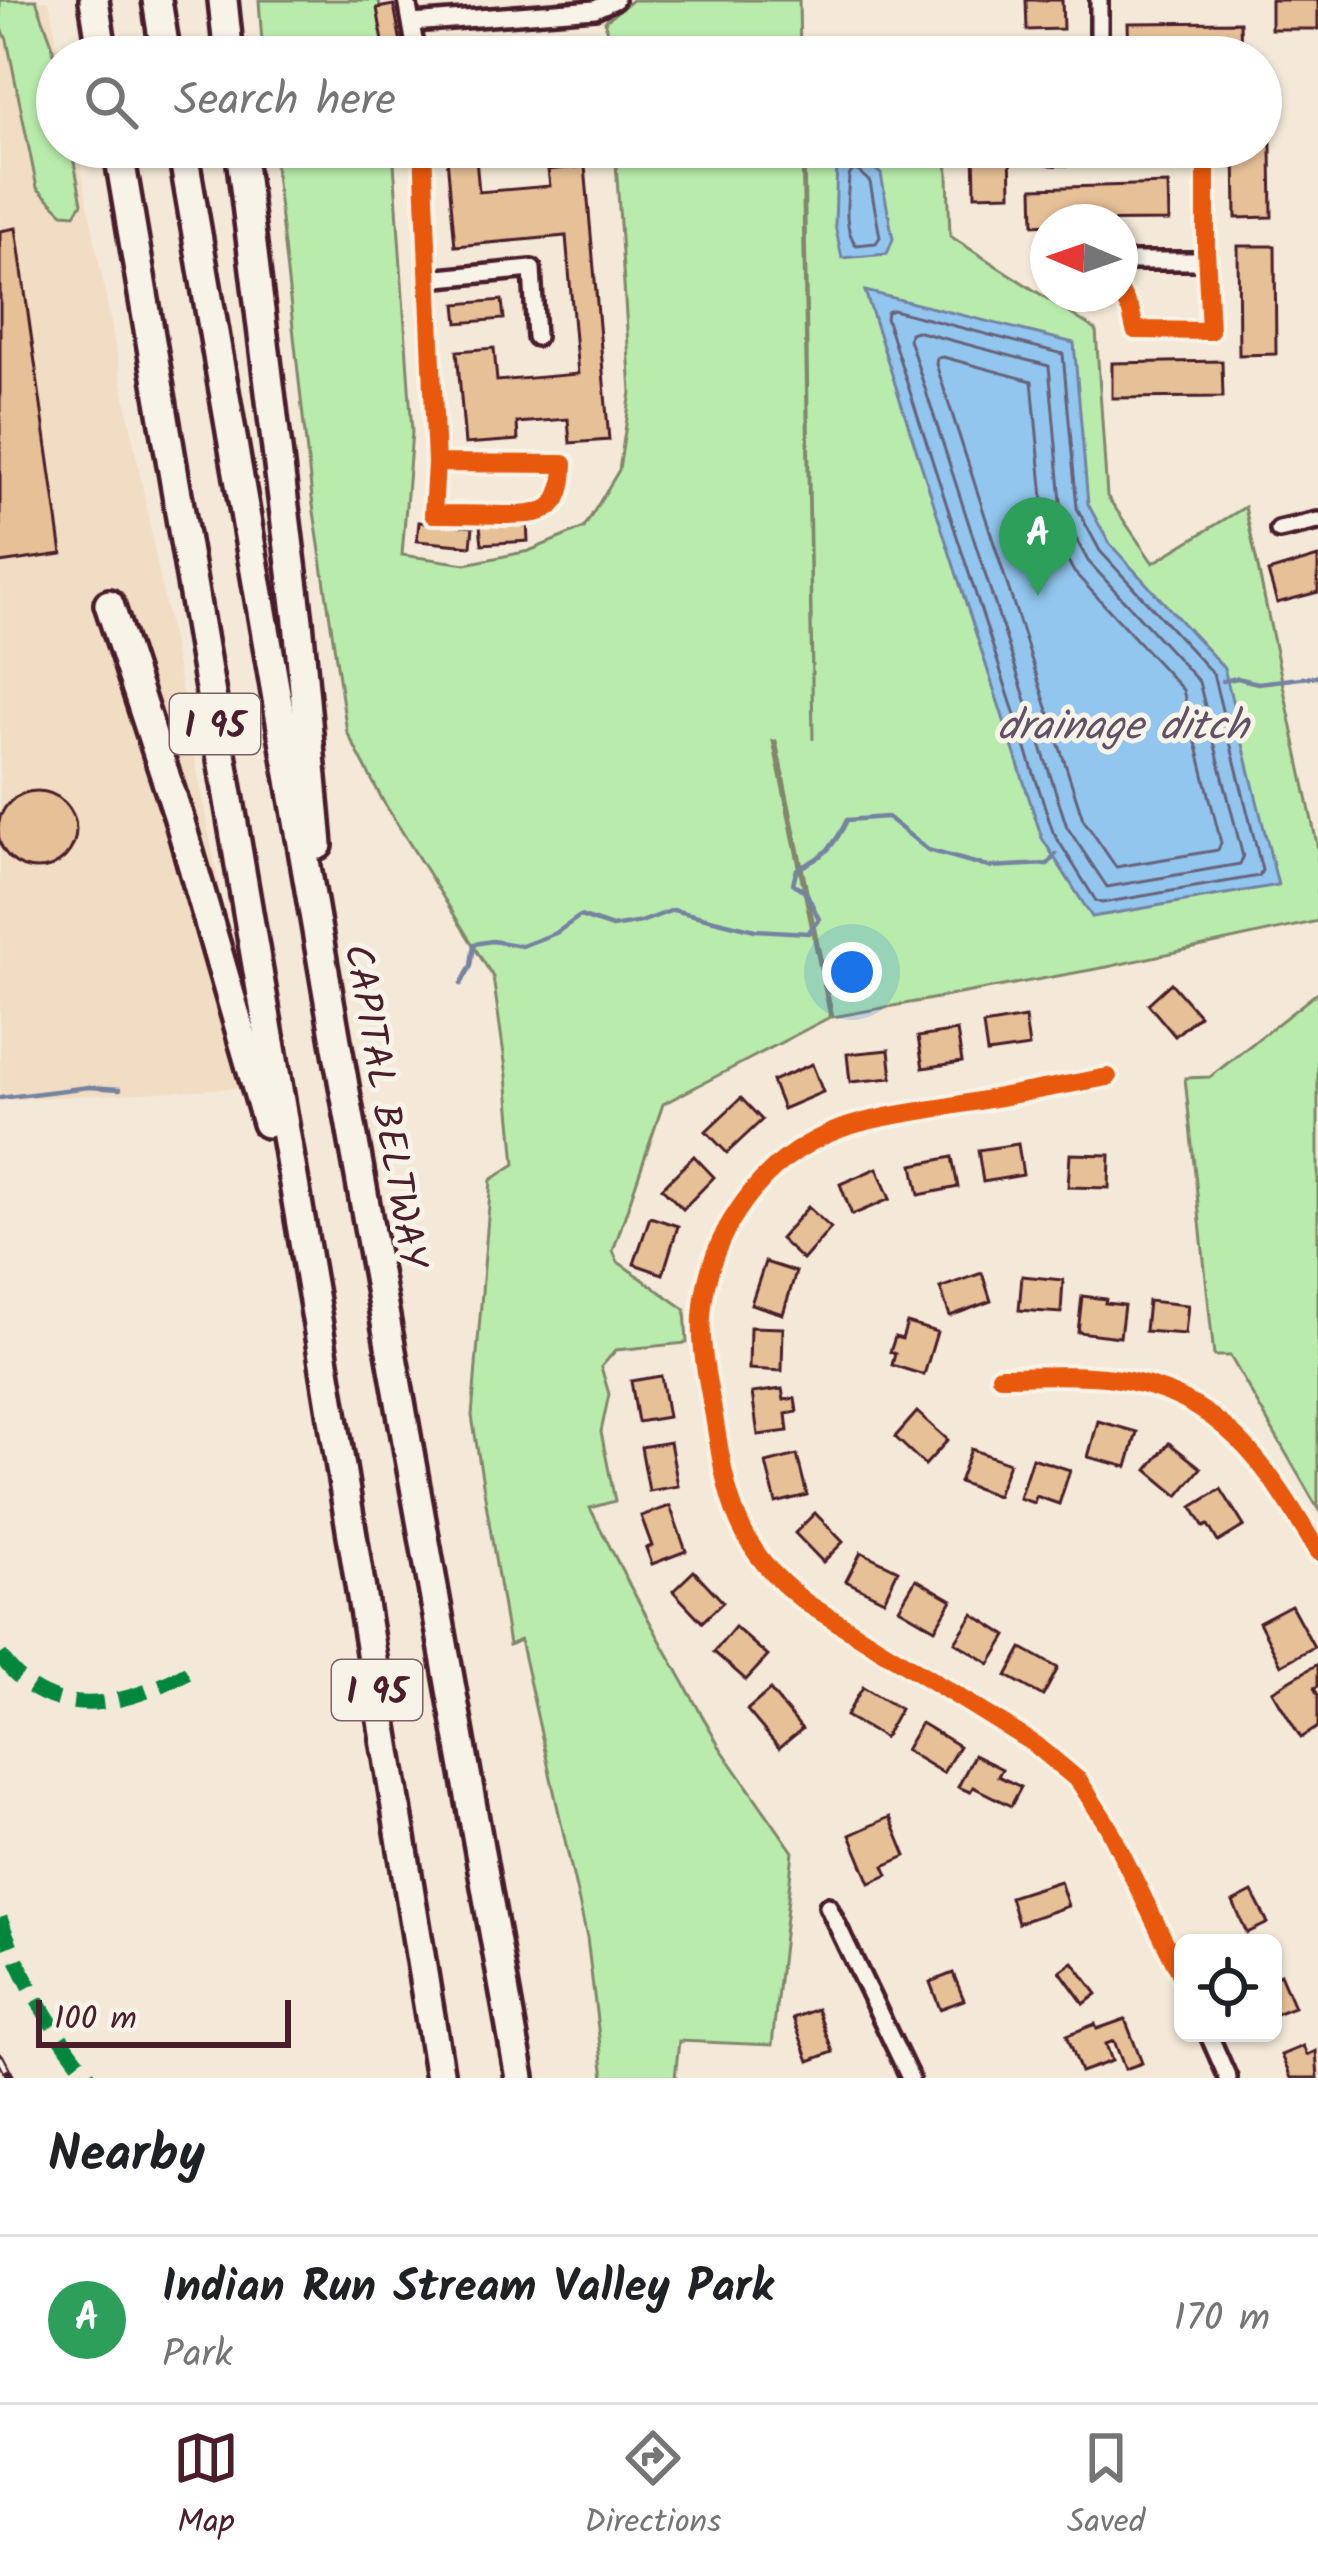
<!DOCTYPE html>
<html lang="en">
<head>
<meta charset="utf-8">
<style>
  :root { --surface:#fff; --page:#f2f2f2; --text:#202124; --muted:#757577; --line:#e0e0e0; --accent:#4a1f2b }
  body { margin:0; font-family:Kalam,sans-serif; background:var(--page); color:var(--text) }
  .controls { position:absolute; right:36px; bottom:36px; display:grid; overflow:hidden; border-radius:18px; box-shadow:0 3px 9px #0004 }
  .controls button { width:108px; height:108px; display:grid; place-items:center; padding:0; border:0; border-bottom:3px solid var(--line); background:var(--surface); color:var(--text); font:60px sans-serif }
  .compass { position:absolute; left:1030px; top:204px; width:108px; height:108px; border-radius:50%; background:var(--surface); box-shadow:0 3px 9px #0004; rotate:272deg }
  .scale { position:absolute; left:36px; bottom:30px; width:255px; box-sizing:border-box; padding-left:12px; border:6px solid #4a1f2b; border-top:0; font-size:33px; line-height:42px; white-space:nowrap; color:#4a1f2b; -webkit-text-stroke:9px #f7f3e8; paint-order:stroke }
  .you { position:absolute; left:852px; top:972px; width:42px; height:42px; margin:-30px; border:9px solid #fff; border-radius:50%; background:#1a73e8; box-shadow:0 0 0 18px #1a73e833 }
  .badge { display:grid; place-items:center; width:78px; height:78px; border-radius:50%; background:var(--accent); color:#fff; font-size:39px; font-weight:700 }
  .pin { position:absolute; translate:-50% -99px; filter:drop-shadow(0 3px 6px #0008) }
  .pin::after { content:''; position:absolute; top:63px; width:42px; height:36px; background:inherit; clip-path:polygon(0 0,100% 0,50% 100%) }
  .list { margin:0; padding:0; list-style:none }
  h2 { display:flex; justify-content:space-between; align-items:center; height:156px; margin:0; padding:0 48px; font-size:51px }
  h2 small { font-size:39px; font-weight:400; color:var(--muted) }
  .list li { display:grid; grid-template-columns:78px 1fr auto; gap:36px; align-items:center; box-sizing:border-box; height:168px; padding:0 48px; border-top:3px solid var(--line) }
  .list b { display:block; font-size:45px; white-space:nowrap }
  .list p { margin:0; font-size:39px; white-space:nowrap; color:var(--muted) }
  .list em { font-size:39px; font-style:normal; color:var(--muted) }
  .icon { flex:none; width:66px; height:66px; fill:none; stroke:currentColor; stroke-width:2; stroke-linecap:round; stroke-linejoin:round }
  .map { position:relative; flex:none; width:1318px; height:2078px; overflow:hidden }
  .search { position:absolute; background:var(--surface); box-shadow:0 3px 9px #0004; left:36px; right:36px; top:36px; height:132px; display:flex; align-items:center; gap:30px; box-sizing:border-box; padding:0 42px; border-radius:66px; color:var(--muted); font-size:45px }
  .sheet { height:324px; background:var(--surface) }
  nav { display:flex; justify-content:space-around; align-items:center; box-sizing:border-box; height:168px; border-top:3px solid var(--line); background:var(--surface); font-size:33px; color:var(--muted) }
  nav a { display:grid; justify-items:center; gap:6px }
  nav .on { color:var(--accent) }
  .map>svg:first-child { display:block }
  .built { fill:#f0ddc4 }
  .green { fill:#b9ecac; stroke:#82866c; stroke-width:3 }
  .water { fill:#92c6ef; stroke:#7583a1; stroke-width:3 }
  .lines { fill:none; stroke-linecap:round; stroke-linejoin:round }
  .shore { stroke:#676279; stroke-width:3 }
  .stream { stroke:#7583a1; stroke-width:4.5 }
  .building { fill:#e6c097; stroke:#4a1f2b; stroke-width:3 }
  .minor-casing { stroke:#4a1f2b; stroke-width:24 }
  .motorway-casing { stroke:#4a1f2b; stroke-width:36 }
  .minor { stroke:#f7f3e8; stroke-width:15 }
  .motorway { stroke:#f7f3e8; stroke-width:27 }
  .rail-casing { stroke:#4a1f2b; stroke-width:9 }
  .rail { stroke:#f7f3e8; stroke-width:4.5; stroke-dasharray:14; stroke-linecap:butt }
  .quiet { stroke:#00873e; stroke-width:15; stroke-dasharray:30 15; stroke-linecap:butt }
  .cycleway-casing { stroke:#f7f3e8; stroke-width:26 }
  .cycleway { stroke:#e8590c; stroke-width:18 }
  .labels { text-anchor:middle; stroke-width:10; stroke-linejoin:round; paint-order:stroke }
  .shield { fill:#f7f3e8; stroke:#7e5f64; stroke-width:3 }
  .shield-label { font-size:36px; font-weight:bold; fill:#4a1f2b }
  .street-label { font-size:39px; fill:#4a1f2b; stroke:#f7f3e8 }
  .water-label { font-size:42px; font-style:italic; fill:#605166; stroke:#f7f3e8 }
</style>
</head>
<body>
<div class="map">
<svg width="1318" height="2078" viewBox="0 0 1318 2078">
  <rect width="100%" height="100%" fill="#f4e9d8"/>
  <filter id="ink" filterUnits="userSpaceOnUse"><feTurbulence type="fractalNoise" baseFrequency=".00833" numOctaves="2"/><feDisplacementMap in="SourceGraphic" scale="24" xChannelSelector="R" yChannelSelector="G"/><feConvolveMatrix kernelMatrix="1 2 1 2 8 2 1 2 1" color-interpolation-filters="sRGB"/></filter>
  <g filter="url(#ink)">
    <path class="built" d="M 0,0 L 49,0 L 60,57 L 57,57 L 57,147 L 77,147 L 258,1087 L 0,1100 Z"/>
    <g class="green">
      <path d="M 0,0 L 36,0 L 52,44 L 57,72 L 57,147 L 71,147 L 82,203 L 75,214 L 63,213 L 37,188 L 7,40 L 0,24 Z"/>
      <path d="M 259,0 L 379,0 L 386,57 L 263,57 Z"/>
      <path d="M 632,0 L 799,0 L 800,57 L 610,57 L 605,21 Z"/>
      <path d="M 273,147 L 393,147 L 412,432 L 402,555 L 466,564 L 529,551 L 584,528 L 619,470 L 631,392 L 615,147 L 802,147 L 813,740 L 804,147 L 947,147 L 950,236 L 1096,330 L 1107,496 L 1153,563 L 1245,507 L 1318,849 L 1318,921 L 1107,967 L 833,1017 L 776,741 L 773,741 L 830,1017 L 663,1104 L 613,1251 L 618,1262 L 685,1309 L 687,1343 L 616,1350 L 601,1367 L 609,1394 L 601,1432 L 615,1501 L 590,1508 L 630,1586 L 719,1746 L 793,1852 L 772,2045 L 679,2041 L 675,2078 L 604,2078 L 587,1938 L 520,1640 L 509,1645 L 472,1416 L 491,1180 L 515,1164 L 507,1076 L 493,977 L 383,801 L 347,732 L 312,498 Z"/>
      <path d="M 1318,992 L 1318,1509 L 1230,1356 L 1214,1356 L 1185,1078 L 1210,1077 Z"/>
    </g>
    <g class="water">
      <path d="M 857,154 L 881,174 L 893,239 L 887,254 L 842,258 L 835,225 L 837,161 Z"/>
      <path d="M 865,291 L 1074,343 L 1088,504 L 1109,543 L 1224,668 L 1278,885 L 1092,917 L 1042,838 Z"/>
    </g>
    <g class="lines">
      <g class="shore">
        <path d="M 853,170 L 858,171 L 870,182 L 880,237 L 876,243 L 856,245 C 842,227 848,198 849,176 Z"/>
        <path d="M 893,310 L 1063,354 L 1077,508 L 1100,551 L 1213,674 L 1262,870 L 1259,876 L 1102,903 L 1096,901 L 1053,832 L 886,318 L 887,312 Z"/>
        <path d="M 916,331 L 1049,366 L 1062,513 L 1088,561 L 1199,682 L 1243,857 L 1240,864 L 1107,887 L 1067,827 L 909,339 L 910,333 Z"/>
        <path d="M 943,357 L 1032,381 L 1045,519 L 1074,572 L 1183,690 L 1221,843 L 1218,850 L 1116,867 L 1083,819 L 936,364 L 937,358 Z"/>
      </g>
      <g class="stream">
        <path d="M 1223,681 L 1237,678 L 1258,683 L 1318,676"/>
        <path d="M 461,984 L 471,966 L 474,944 L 492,941 L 522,946 L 556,933 L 580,916 L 612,927 L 641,922 L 673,910 L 755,930 L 808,933 L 819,919 L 807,894 L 793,883 L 797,869 C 824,857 834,847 847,820 L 887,817 L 928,850 L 989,867 L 1048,864 L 1056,854"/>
        <path d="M 0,1098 L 89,1087 L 120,1089"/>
      </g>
    </g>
    <g class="building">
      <path d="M 1026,0 L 1062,0 L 1063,29 L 1027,30 Z"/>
      <rect x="1271" y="0" width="47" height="29"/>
      <path d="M 394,5 L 402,49 L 385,53 L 377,8 Z"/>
      <path d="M 1240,22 L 1241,56 L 1129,57 L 1128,23 Z"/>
      <path d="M 578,39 L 579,57 L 537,57 L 536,43 Z"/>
      <path d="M 1261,83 L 1270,83 L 1272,217 L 1236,218 L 1235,147 L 1261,147 Z"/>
      <path d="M 446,147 L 475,147 L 479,192 L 550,186 L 548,170 L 585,166 L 609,440 L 570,443 L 568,419 L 517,423 L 518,440 L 465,444 L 457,351 L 494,348 L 497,381 L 578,374 L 566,236 L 455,246 Z"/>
      <path d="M 974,147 L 1010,147 L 1011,194 L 975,195 Z"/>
      <path d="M 1168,184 L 1169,221 L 1048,222 L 1048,224 L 1034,225 L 1033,188 Z"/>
      <path d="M 16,228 L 62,554 L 0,563 L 0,231 Z"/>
      <path d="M 1238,246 L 1275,246 L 1276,354 L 1239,355 Z"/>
      <path d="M 502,300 L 504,319 L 458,323 L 456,304 Z"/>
      <path d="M 1222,361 L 1223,397 L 1112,398 L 1112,363 Z"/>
      <path d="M 419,522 L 473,527 L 471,546 L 417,541 Z"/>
      <path d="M 527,522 L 528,541 L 482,544 L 480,525 Z"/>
      <path d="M 1318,557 L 1318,592 L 1277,603 L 1268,572 Z"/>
      <circle cx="37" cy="830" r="39"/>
      <path d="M 1171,983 L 1199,1015 L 1175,1036 L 1148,1004 Z"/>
      <path d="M 1025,1018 L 1029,1047 L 987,1053 L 983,1025 Z"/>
      <path d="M 957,1031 L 962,1062 L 923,1068 L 918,1037 Z"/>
      <path d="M 889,1050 L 892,1078 L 850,1082 L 847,1054 Z"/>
      <path d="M 812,1064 L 823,1092 L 783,1109 L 772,1081 Z"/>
      <path d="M 741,1098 L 762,1120 L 727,1153 L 706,1131 Z"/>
      <path d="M 1018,1144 L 1023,1175 L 983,1182 L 978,1150 Z"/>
      <path d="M 1070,1154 L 1110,1155 L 1109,1188 L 1068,1187 Z"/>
      <path d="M 694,1156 L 714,1177 L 683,1209 L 662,1188 Z"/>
      <path d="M 952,1157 L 958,1187 L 919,1195 L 913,1165 Z"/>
      <path d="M 877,1168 L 890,1199 L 852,1215 L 840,1184 Z"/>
      <path d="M 808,1207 L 831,1228 L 803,1260 L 780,1239 Z"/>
      <path d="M 650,1217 L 678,1226 L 663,1274 L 634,1264 Z"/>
      <path d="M 765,1262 L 796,1272 L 783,1314 L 751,1304 Z"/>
      <path d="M 982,1273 L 991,1301 L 950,1316 L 940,1288 Z"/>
      <path d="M 1022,1276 L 1063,1280 L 1061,1313 L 1019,1310 Z"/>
      <path d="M 1082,1296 L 1106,1299 L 1105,1303 L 1124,1305 L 1120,1337 L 1078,1332 Z"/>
      <path d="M 1148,1301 L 1188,1305 L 1185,1334 L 1145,1331 Z"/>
      <path d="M 907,1323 L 937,1332 L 924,1375 L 892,1365 L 895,1354 L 890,1352 L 895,1337 L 902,1339 Z"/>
      <path d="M 750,1327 L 783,1328 L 782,1371 L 749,1369 Z"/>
      <path d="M 661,1376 L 668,1417 L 638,1422 L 631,1381 Z"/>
      <path d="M 782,1389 L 784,1400 L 795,1398 L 797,1412 L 786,1414 L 788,1431 L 758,1435 L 752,1393 Z"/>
      <path d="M 917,1412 L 948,1440 L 925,1465 L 895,1437 Z"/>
      <path d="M 1098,1421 L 1137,1432 L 1127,1467 L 1088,1457 Z"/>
      <path d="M 670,1442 L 678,1486 L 649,1491 L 641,1447 Z"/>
      <path d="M 1169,1443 L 1201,1468 L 1178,1496 L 1147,1470 Z"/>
      <path d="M 971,1449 L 1009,1463 L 997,1496 L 959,1482 Z"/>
      <path d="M 797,1455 L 807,1495 L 776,1503 L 766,1463 Z"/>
      <path d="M 1032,1458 L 1070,1470 L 1059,1504 L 1036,1496 L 1034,1503 L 1019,1498 Z"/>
      <path d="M 1221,1489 L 1244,1526 L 1218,1542 L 1208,1525 L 1204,1527 L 1192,1507 Z"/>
      <path d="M 670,1506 L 686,1551 L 652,1564 L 646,1548 L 652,1546 L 641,1516 Z"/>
      <path d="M 815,1513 L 843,1542 L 823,1562 L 795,1533 Z"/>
      <path d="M 861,1552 L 898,1570 L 884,1600 L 846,1581 Z"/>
      <path d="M 694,1571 L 723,1602 L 702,1622 L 673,1591 Z"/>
      <path d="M 916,1579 L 952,1600 L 935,1629 L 899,1608 Z"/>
      <path d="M 1291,1605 L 1314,1647 L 1281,1665 L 1259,1622 Z"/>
      <path d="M 973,1614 L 1007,1636 L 990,1664 L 955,1642 Z"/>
      <path d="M 735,1627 L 768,1656 L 746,1680 L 714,1652 Z"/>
      <path d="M 1022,1648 L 1058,1668 L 1043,1696 L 1007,1676 Z"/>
      <path d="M 1318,1664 L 1318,1686 L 1314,1688 L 1318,1695 L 1318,1727 L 1301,1738 L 1272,1691 Z"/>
      <path d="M 863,1687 L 900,1709 L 884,1738 L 846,1716 Z"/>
      <path d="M 770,1690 L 802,1729 L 779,1748 L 747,1710 Z"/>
      <path d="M 921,1723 L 959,1746 L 943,1773 L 905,1750 Z"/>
      <path d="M 974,1755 L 1002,1769 L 998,1776 L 1021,1787 L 1011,1806 L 973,1787 L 970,1792 L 958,1787 Z"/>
      <path d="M 890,1817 L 906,1856 L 884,1866 L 888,1875 L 870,1883 L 850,1835 Z"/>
      <path d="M 1060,1881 L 1068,1906 L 1018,1923 L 1010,1897 Z"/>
      <path d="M 1252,1892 L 1268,1923 L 1247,1933 L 1233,1902 Z"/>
      <path d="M 1073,1962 L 1097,1994 L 1084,2004 L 1060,1971 Z"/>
      <path d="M 953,1973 L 964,2000 L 940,2009 L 930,1982 Z"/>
      <path d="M 1280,1974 L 1294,2007 L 1273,2015 L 1273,1977 Z"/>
      <path d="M 817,2009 L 833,2052 L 809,2061 L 793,2018 Z"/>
      <path d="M 1125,2019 L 1142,2063 L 1125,2069 L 1114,2041 L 1106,2044 L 1112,2061 L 1081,2072 L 1067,2035 L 1095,2024 L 1097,2029 Z"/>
      <path d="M 1303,2046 L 1307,2055 L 1316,2051 L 1318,2078 L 1291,2078 L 1281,2055 Z"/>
    </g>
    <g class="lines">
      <g class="minor-casing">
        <g id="minor">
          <path d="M 407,0 L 417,57"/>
          <path d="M 1099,0 L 1099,57"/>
          <path d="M 412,23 L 595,9 L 615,0"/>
          <path d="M 423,147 L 436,463 L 433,514 C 456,514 479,514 502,515 C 545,515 563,513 564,464 L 436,463"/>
          <path d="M 1042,147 L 1047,153 L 1054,155 L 1206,150"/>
          <path d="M 1120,261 L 1206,261"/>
          <path d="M 428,279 L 532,269 L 536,337"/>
          <path d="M 1120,292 L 1131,312 L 1135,330 L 1210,331 L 1206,250 L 1206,147"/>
          <path d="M 1279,530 L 1318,521"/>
          <path d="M 1108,1077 C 1058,1086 1007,1096 956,1105 C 918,1112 877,1116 840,1129 C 762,1157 707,1234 702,1316 C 700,1349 708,1383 714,1416 C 727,1499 735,1550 808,1604 L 1036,1745 L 1079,1781 L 1108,1826 L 1183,1979"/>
          <path d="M 1000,1376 C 1037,1376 1076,1373 1113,1378 C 1222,1394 1267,1465 1318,1552"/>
          <path d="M 828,1906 L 910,2078"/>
          <path d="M 1208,2033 L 1228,2078"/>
        </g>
      </g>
      <g class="motorway-casing">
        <g id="motorway">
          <path d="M 94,0 L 103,57"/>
          <path d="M 157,0 L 166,57"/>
          <path d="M 223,0 L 229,57"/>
          <path d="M 118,147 L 314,1301 L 440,2078"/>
          <path d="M 182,147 L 336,1041 L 520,2078"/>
          <path d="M 240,147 L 298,621 L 318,845"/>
          <path d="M 109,604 L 178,815 L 267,1123"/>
        </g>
      </g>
      <use href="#minor" class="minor"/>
      <use href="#motorway" class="motorway"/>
      <g class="rail-casing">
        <path id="rail" d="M 0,2057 L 11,2078"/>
      </g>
      <use href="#rail" class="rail"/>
      <g class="quiet">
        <path d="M 0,1655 C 49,1728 130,1706 195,1668"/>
        <path d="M 0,1918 C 22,1979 50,2028 91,2078"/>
      </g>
      <g class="cycleway-casing">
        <g id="cycleway">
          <path d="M 423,147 L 436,463 L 433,514 C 456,514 479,514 502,515 C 545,515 563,513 564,464 L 436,463"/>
          <path d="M 1120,292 L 1131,312 L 1135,330 L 1210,331 L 1206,250 L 1206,147"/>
          <path d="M 1108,1077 C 1058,1086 1007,1096 956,1105 C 918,1112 877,1116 840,1129 C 762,1157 707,1234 702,1316 C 700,1349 708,1383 714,1416 C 727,1499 735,1550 808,1604 L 1036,1745 L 1079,1781 L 1108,1826 L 1183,1979"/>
          <path d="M 1000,1376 C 1037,1376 1076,1373 1113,1378 C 1222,1394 1267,1465 1318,1552"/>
        </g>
      </g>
      <use href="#cycleway" class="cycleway"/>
    </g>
  </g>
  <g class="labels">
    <g class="shield">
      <rect x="170" y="694" width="90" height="60" rx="9"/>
      <rect x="332" y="1660" width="90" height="60" rx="9"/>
    </g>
    <g class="shield-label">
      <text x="215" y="737">I 95</text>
      <text x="377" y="1703">I 95</text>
    </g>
    <g class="street-label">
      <text transform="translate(387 1106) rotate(80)" y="14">CAPITAL BELTWAY</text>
    </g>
    <g class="water-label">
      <text x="1123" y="739">drainage ditch</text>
    </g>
  </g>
</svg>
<div class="controls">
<button><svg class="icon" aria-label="locate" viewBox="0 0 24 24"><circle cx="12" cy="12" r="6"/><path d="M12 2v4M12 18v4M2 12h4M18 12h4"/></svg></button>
</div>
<svg class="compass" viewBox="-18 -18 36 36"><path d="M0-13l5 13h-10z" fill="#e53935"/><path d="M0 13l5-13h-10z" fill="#757577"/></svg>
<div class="scale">100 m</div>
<div class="you"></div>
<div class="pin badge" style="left:1038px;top:596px;background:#2e9e5b">A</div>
<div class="search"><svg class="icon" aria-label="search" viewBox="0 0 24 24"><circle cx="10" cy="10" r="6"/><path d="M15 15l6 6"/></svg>Search here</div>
</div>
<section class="sheet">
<h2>Nearby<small></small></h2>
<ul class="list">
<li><span class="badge" style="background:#2e9e5b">A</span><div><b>Indian Run Stream Valley Park</b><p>Park</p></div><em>170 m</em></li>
</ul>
</section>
<nav>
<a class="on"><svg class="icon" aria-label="map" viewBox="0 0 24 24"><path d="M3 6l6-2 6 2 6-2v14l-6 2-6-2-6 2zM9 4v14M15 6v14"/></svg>Map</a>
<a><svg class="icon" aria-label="directions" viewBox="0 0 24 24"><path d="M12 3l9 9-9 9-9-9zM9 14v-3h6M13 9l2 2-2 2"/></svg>Directions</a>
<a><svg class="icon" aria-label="saved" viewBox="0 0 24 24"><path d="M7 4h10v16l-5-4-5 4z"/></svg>Saved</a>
</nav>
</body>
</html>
